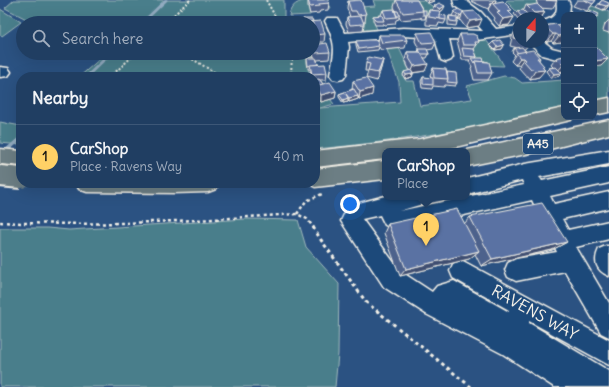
<!DOCTYPE html>
<html lang="en">
<head>
<meta charset="utf-8">
<style>
  :root { --surface:#203e62; --page:#2d496b; --text:#f1f3f6; --muted:#a2aebe; --line:#3d5777; --accent:#ffd166 }
  body { margin:0; font-family:Delius,sans-serif; background:var(--page); color:var(--text) }
  .controls { position:absolute; right:12px; top:12px; display:grid; overflow:hidden; border-radius:8px; box-shadow:0 4px 16px #0002 }
  .controls button { width:36px; height:36px; display:grid; place-items:center; padding:0; border:0; border-bottom:1px solid var(--line); background:var(--surface); color:var(--text); font:20px sans-serif }
  .compass { position:absolute; left:513px; top:12px; width:36px; height:36px; border-radius:50%; background:var(--surface); box-shadow:0 4px 16px #0002; rotate:21deg }
  .you { position:absolute; left:350px; top:204px; width:14px; height:14px; margin:-10px; border:3px solid #fff; border-radius:50%; background:#1a73e8; box-shadow:0 0 0 6px #1a73e833 }
  .badge { display:grid; place-items:center; width:26px; height:26px; border-radius:50%; background:var(--accent); color:#111; font-size:13px; font-weight:700 }
  .pin { position:absolute; translate:-50% -33px; filter:drop-shadow(0 1px 2px #0008) }
  .pin::after { content:''; position:absolute; top:21px; width:14px; height:12px; background:inherit; clip-path:polygon(0 0,100% 0,50% 100%) }
  .popup { position:absolute; left:382px; top:148px; width:88px; height:52px; box-sizing:border-box; display:grid; place-content:center; border-radius:8px; background:var(--surface); filter:drop-shadow(0 1px 3px #0005); font-size:13px; white-space:nowrap; color:var(--muted) }
  .popup b { font-size:15px; color:var(--text) }
  .popup::after { content:''; position:absolute; left:50%; top:100%; margin-left:-8px; border:8px solid transparent; border-top-color:var(--surface) }
  .list { margin:0; padding:0; list-style:none }
  h2 { display:flex; justify-content:space-between; align-items:center; height:52px; margin:0; padding:0 16px; font-size:17px }
  h2 small { font-size:13px; font-weight:400; color:var(--muted) }
  .list li { display:grid; grid-template-columns:26px 1fr auto; gap:12px; align-items:center; box-sizing:border-box; height:64px; padding:0 16px; border-top:1px solid var(--line) }
  .list b { display:block; font-size:15px; white-space:nowrap }
  .list p { margin:0; font-size:13px; white-space:nowrap; color:var(--muted) }
  .list em { font-size:13px; font-style:normal; color:var(--muted) }
  .icon { flex:none; width:22px; height:22px; fill:none; stroke:currentColor; stroke-width:2; stroke-linecap:round; stroke-linejoin:round }
  .map { position:relative; flex:none; width:609px; height:387px; overflow:hidden }
  .search { position:absolute; background:var(--surface); box-shadow:0 4px 16px #0002; left:16px; top:16px; width:304px; height:44px; display:flex; align-items:center; gap:10px; box-sizing:border-box; padding:0 14px; border-radius:22px; color:var(--muted); font-size:15px }
  .panel { position:absolute; background:var(--surface); box-shadow:0 4px 16px #0002; left:16px; top:72px; width:304px; height:116px; border-radius:16px }
  .map>svg:first-child { display:block }
  .green { fill:#4a7e8b; stroke:#9fb8ba }
  .lines { fill:none; stroke-linecap:round; stroke-linejoin:round }
  .stream-far1 { stroke:#92abc0; stroke-width:3 }
  .stream { stroke:#92abc0; stroke-width:4 }
  .minor-casing { stroke:#f4f1e8; stroke-width:3 }
  .highway-casing { stroke:#f4f1e8; stroke-width:3 }
  .path-far2 { stroke:#f4f1e8; stroke-width:2; stroke-dasharray:2 2; stroke-linecap:butt }
  .path-far1 { stroke:#f4f1e8; stroke-width:2.5; stroke-dasharray:3 3; stroke-linecap:butt }
  .path { stroke:#f4f1e8; stroke-width:3; stroke-dasharray:3.5 3.5; stroke-linecap:butt }
  .minor { fill:#1f4a7a; fill-rule:evenodd }
  .highway { fill:#6c7e84; fill-rule:evenodd }
  .highway-bridge-casing { stroke:#f4f1e8; stroke-width:24; stroke-linecap:butt }
  .highway-bridge { stroke:#6c7e84; stroke-width:20 }
  .wall { fill:#4d628c; stroke:#f4f1e8 }
  .shaded-wall { fill:#3f5072; stroke:#f4f1e8 }
  .building { fill:#5a72a3; stroke:#f4f1e8 }
  .labels { text-anchor:middle; stroke-width:3; stroke-linejoin:round; paint-order:stroke }
  .shield { fill:#1f4a7a; stroke:#b4bfc7; stroke-width:1 }
  .shield-label { font-size:12px; font-weight:bold; fill:#f4f1e8 }
  .near-street-label { font-size:16px; fill:#f4f1e8; stroke:#1f4a7a }
</style>
</head>
<body>
<div class="map">
<svg width="609" height="387" viewBox="0 0 609 387">
  <rect width="100%" height="100%" fill="#2b5282"/>
  <filter id="ink" filterUnits="userSpaceOnUse"><feTurbulence type="fractalNoise" baseFrequency=".025" numOctaves="2"/><feDisplacementMap in="SourceGraphic" scale="8" xChannelSelector="R" yChannelSelector="G"/><feConvolveMatrix kernelMatrix="1 2 1 2 8 2 1 2 1" color-interpolation-filters="sRGB"/></filter>
  <g filter="url(#ink)">
    <g class="green">
      <path d="M 14,0 L 284,0 L 284,23 L 34,23 L 5,8 Z"/>
      <path d="M 308,0 L 328,2 L 331,8 L 308,7 L 310,15 L 289,16 C 290,5 299,1 308,0 Z"/>
      <path d="M 373,0 L 423,0 L 435,8 L 438,13 L 426,18 L 394,7 L 398,14 L 375,25 L 377,29 L 375,30 L 363,31 L 359,22 L 365,22 L 360,7 L 375,6 Z"/>
      <path d="M 508,0 L 536,0 L 539,7 L 543,8 L 544,14 C 535,16 529,12 519,14 L 506,1 Z"/>
      <path d="M 592,6 L 609,12 L 609,98 L 594,103 L 594,15 L 587,11 Z"/>
      <path d="M 0,9 L 21,22 L 2,36 L 0,35 Z"/>
      <path d="M 462,39 L 486,40 L 499,57 L 504,66 C 473,65 477,65 462,39 Z"/>
      <path d="M 399,48 L 411,73 L 403,76 L 406,81 L 414,81 L 420,106 L 472,99 L 467,86 L 504,76 L 515,78 L 522,83 L 564,80 L 564,110 C 481,127 399,142 315,149 L 315,92 L 321,102 L 330,99 L 334,104 L 320,108 L 400,102 L 399,82 L 387,50 Z"/>
      <path d="M 92,53 L 306,53 L 306,57 L 314,56 L 315,61 L 308,69 L 311,77 L 79,77 L 101,58 Z"/>
      <path d="M 0,122 L 21,126 L 21,145 L 0,143 Z"/>
      <path d="M 246,219 L 298,220 L 306,247 L 339,284 L 338,354 L 335,387 L 0,387 L 0,228 L 47,228 L 69,230 Z"/>
    </g>
    <g class="lines">
      <g class="stream-far1">
        <path d="M 142,23 L 166,0"/>
        <path d="M 86,77 L 111,53"/>
      </g>
      <path class="stream" d="M 0,156 L 21,138"/>
      <g class="minor-casing">
        <g id="minor">
          <path d="M 453,0 L 465,0 L 481,12 L 496,29 L 519,26 L 519,34 L 477,40 L 449,39 L 453,57 L 451,60 L 446,62 L 441,60 L 435,38 L 403,36 L 348,42 L 349,47 L 346,75 L 343,79 L 338,80 L 333,79 L 330,75 C 335,49 337,46 325,21 L 327,18 L 337,18 L 345,33 L 403,28 L 483,31 L 471,18 L 455,6 Z"/>
          <path d="M 556,0 L 568,0 L 570,5 L 569,14 L 564,15 L 564,21 L 557,25 L 543,29 L 543,21 C 555,18 559,12 556,0 Z"/>
          <path d="M 543,41 L 552,48 L 564,51 L 564,61 L 542,55 L 529,42 L 543,42 Z"/>
          <path d="M 0,67 L 8,68 L 11,72 L 8,76 L 0,77 Z"/>
          <path d="M 609,150 L 609,164 L 539,177 L 542,181 L 609,167 L 609,183 L 550,196 L 554,204 L 609,192 L 609,208 L 562,219 L 568,230 L 609,221 L 609,239 L 576,247 L 609,303 L 609,337 L 601,333 L 565,271 L 516,281 L 508,277 L 505,270 L 508,263 L 516,259 L 557,252 L 532,200 L 396,230 L 385,225 L 380,215 L 362,219 L 400,271 L 432,292 L 437,286 L 454,281 L 509,312 L 509,310 L 453,278 L 450,271 L 453,264 L 461,260 L 609,340 L 609,365 L 529,321 L 529,323 L 609,371 L 609,387 L 554,387 L 503,354 L 426,314 L 384,287 L 341,221 L 348,206 L 385,196 L 429,197 L 426,203 L 399,211 L 524,185 L 522,180 L 467,194 L 467,178 L 525,164 Z"/>
          <path d="M 606,246 L 609,246 L 609,276 C 596,271 593,261 599,249 Z"/>
        </g>
      </g>
      <g class="highway-casing">
        <g id="highway">
          <path d="M 609,98 L 609,112 L 594,115 L 594,101 Z"/>
          <path d="M 564,108 L 564,117 L 572,117 L 571,120 L 438,151 L 385,151 L 385,159 L 315,167 L 315,151 L 420,139 Z"/>
          <path d="M 609,120 L 609,134 L 546,150 L 467,166 L 467,151 L 463,151 L 467,150 Z"/>
          <path d="M 0,149 L 21,151 L 21,167 L 0,165 Z"/>
          <path d="M 385,161 L 385,179 L 315,187 L 307,183 L 315,183 L 315,169 Z"/>
          <path d="M 76,183 L 219,183 L 216,189 L 208,192 L 174,193 L 87,192 L 79,189 Z"/>
        </g>
      </g>
      <g class="path-far2">
        <path d="M 266,0 L 279,23"/>
        <path d="M 165,23 L 190,0"/>
        <path d="M 182,53 L 214,72 L 228,77"/>
        <path d="M 110,77 L 136,53"/>
        <path d="M 291,77 L 292,53"/>
      </g>
      <g class="path-far1">
        <path d="M 297,214 L 306,201 L 322,194"/>
        <path d="M 0,222 C 99,227 198,220 297,214 L 307,219 L 314,228"/>
      </g>
      <path class="path" d="M 313,227 L 321,240 L 366,302 L 471,387"/>
      <use href="#minor" class="minor"/>
      <use href="#highway" class="highway"/>
      <g class="highway-bridge-casing">
        <path id="highway-bridge" d="M 0,176 L 21,178"/>
      </g>
      <use href="#highway-bridge" class="highway-bridge"/>
    </g>
    <g class="wall">
      <path d="M 308,0 L 329,3 L 328,10 L 320,11 L 319,13 L 310,14 L 308,6 Z"/>
      <path d="M 396,0 L 417,0 L 426,15 L 425,19 L 421,19 L 421,17 L 421,18 L 401,20 L 399,17 L 399,19 L 396,20 L 395,24 L 384,25 L 383,23 L 383,25 L 375,25 L 373,20 L 373,16 L 381,15 L 383,10 L 396,11 L 394,7 Z"/>
      <path d="M 423,0 L 434,0 L 434,1 L 428,3 Z"/>
      <path d="M 472,0 L 496,0 L 495,2 L 510,13 L 514,17 L 509,25 L 499,26 L 494,20 L 495,18 L 488,10 L 489,9 L 488,9 L 471,1 Z"/>
      <path d="M 536,0 L 556,0 L 557,1 L 552,9 L 540,8 L 545,12 L 541,18 L 527,18 L 526,17 L 526,18 L 519,18 L 519,20 L 514,14 L 517,11 L 524,10 L 526,5 L 538,6 Z"/>
      <path d="M 577,0 L 596,0 L 587,11 L 573,6 Z"/>
      <path d="M 602,0 L 609,5 L 606,9 L 603,10 L 596,7 Z"/>
      <path d="M 348,1 L 366,14 L 365,22 L 363,22 L 364,24 L 363,31 L 349,32 L 346,24 L 347,17 L 350,17 L 347,8 Z"/>
      <path d="M 434,6 L 443,10 L 440,12 L 440,15 L 446,20 L 444,24 L 439,23 L 438,26 L 426,25 L 426,18 L 429,10 L 434,11 L 432,10 Z"/>
      <path d="M 454,12 L 464,12 L 479,26 L 466,28 L 460,20 L 461,18 L 458,20 L 457,19 L 457,22 L 456,26 L 448,25 L 448,20 L 449,16 L 452,16 Z"/>
      <path d="M 303,19 L 313,21 L 325,34 L 324,42 L 317,42 L 317,44 L 330,52 L 329,59 L 317,60 L 318,64 L 327,73 L 326,80 L 320,80 L 323,84 L 336,91 L 335,98 L 321,102 L 315,93 L 315,77 L 311,77 L 310,69 L 308,69 L 307,62 L 307,58 L 314,58 L 313,53 L 313,23 L 303,23 Z"/>
      <path d="M 609,20 L 609,33 L 603,31 L 605,24 Z"/>
      <path d="M 556,24 L 562,42 L 553,43 L 551,41 L 547,42 L 543,37 L 543,27 L 544,26 Z"/>
      <path d="M 516,29 L 519,30 L 519,42 L 530,42 L 525,49 L 524,49 L 527,52 L 540,58 L 539,60 L 543,68 L 539,77 L 530,79 L 528,76 L 526,76 L 519,68 L 520,66 L 519,65 L 515,65 L 511,61 L 515,55 L 512,52 L 514,48 L 518,48 L 510,46 L 512,37 Z"/>
      <path d="M 417,33 L 436,42 L 433,49 L 427,50 L 429,54 L 427,58 L 424,58 L 425,71 L 413,73 L 413,74 L 412,77 L 405,79 L 403,75 L 404,72 L 410,71 L 407,65 L 407,63 L 405,60 L 407,52 L 418,52 L 419,49 L 415,41 Z"/>
      <path d="M 460,34 L 479,42 L 474,49 L 477,57 L 476,58 L 484,61 L 492,73 L 488,80 L 474,80 L 471,68 L 472,67 L 469,61 L 470,60 L 462,60 L 457,41 Z"/>
      <path d="M 379,35 L 407,40 L 405,48 L 381,50 L 379,47 L 378,50 L 358,52 L 356,45 L 356,41 L 378,42 Z"/>
      <path d="M 493,42 L 504,45 L 502,49 L 495,50 L 490,45 Z"/>
      <path d="M 564,56 L 564,71 L 561,72 L 562,73 L 559,76 L 551,78 L 546,71 L 549,68 L 553,67 L 551,65 L 556,58 Z"/>
      <path d="M 383,60 L 381,68 L 377,81 L 366,78 L 368,71 L 365,71 L 366,63 Z"/>
      <path d="M 433,68 L 447,72 L 457,83 L 455,86 L 445,85 L 444,87 L 433,86 L 432,89 L 422,88 L 421,81 L 423,77 L 431,78 L 430,75 Z"/>
      <path d="M 353,81 L 372,95 L 359,99 L 358,97 L 358,99 L 349,102 L 348,101 L 348,102 L 343,103 L 339,97 L 339,94 L 353,89 L 352,89 Z"/>
      <path d="M 470,217 L 567,242 L 552,250 L 481,266 L 475,254 L 469,259 L 400,276 L 384,233 L 388,224 L 464,224 Z"/>
    </g>
    <g class="shaded-wall">
      <path d="M 429,0 L 434,0 L 434,1 L 428,3 Z"/>
      <path d="M 494,0 L 496,0 L 494,5 L 492,3 L 488,9 L 492,2 Z"/>
      <path d="M 609,5 L 606,9 L 603,10 L 606,6 Z"/>
      <path d="M 445,6 L 443,10 L 438,13 L 440,9 Z"/>
      <path d="M 545,12 L 541,18 L 532,18 L 534,13 Z"/>
      <path d="M 462,14 L 461,18 L 458,20 L 460,16 Z"/>
      <path d="M 528,15 L 526,18 L 520,18 L 521,16 Z"/>
      <path d="M 514,17 L 509,25 L 499,26 L 503,19 Z"/>
      <path d="M 482,19 L 479,26 L 466,28 L 470,21 Z"/>
      <path d="M 553,34 L 556,34 L 551,41 L 547,42 Z"/>
      <path d="M 564,35 L 564,39 L 562,42 L 553,43 L 559,36 Z"/>
      <path d="M 504,45 L 502,49 L 495,50 L 497,47 Z"/>
      <path d="M 520,58 L 524,58 L 519,65 L 515,65 Z"/>
      <path d="M 608,59 L 601,66 L 594,67 L 594,62 L 595,61 Z"/>
      <path d="M 383,60 L 381,68 L 377,81 L 378,73 Z"/>
      <path d="M 428,64 L 425,71 L 411,73 L 414,66 Z"/>
      <path d="M 563,65 L 564,65 L 564,71 L 557,72 Z"/>
      <path d="M 544,66 L 541,70 L 545,70 L 539,77 L 530,79 L 535,71 L 542,67 Z"/>
      <path d="M 562,73 L 559,76 L 551,78 L 554,74 Z"/>
      <path d="M 413,74 L 412,77 L 405,79 L 406,75 Z"/>
      <path d="M 373,88 L 372,95 L 359,99 L 360,92 Z"/>
      <path d="M 336,91 L 335,98 L 321,102 L 321,95 Z"/>
      <path d="M 358,96 L 358,99 L 349,102 L 349,98 Z"/>
      <path d="M 348,98 L 348,102 L 343,103 L 343,100 Z"/>
      <path d="M 567,242 L 552,250 L 481,266 L 492,259 Z"/>
      <path d="M 479,251 L 469,259 L 400,276 L 406,269 Z"/>
    </g>
    <g class="building">
      <path d="M 308,0 L 328,0 L 329,3 L 319,4 L 320,6 L 310,7 Z"/>
      <path d="M 361,0 L 366,14 L 358,15 L 356,11 L 351,11 L 348,1 Z"/>
      <path d="M 396,0 L 417,0 L 423,11 L 403,13 Z"/>
      <path d="M 544,0 L 556,0 L 557,1 Z"/>
      <path d="M 584,0 L 596,0 L 593,4 Z"/>
      <path d="M 602,0 L 609,3 L 608,4 L 609,5 L 606,6 L 599,4 Z"/>
      <path d="M 503,1 L 512,10 L 508,11 L 514,17 L 503,19 L 497,13 L 500,12 L 492,3 Z"/>
      <path d="M 439,3 L 445,6 L 440,9 L 434,6 Z"/>
      <path d="M 537,4 L 545,12 L 534,13 L 527,6 Z"/>
      <path d="M 394,9 L 397,17 L 386,18 L 383,10 Z"/>
      <path d="M 458,9 L 464,12 L 463,12 L 462,14 L 460,16 L 454,12 Z"/>
      <rect x="423" y="10" width="3" height="5"/>
      <path d="M 429,10 L 440,11 L 441,19 L 429,17 Z"/>
      <path d="M 523,10 L 528,15 L 521,16 L 517,11 Z"/>
      <path d="M 590,10 L 599,14 L 597,17 L 595,17 L 596,16 L 588,13 Z"/>
      <path d="M 395,11 L 398,11 L 400,16 L 397,16 Z"/>
      <path d="M 475,11 L 482,19 L 470,21 L 463,12 Z"/>
      <path d="M 586,12 L 596,16 L 594,18 L 594,15 L 582,15 Z"/>
      <path d="M 382,15 L 384,21 L 376,21 L 373,16 Z"/>
      <path d="M 440,15 L 446,16 L 446,20 L 440,19 Z"/>
      <path d="M 361,16 L 364,24 L 350,25 L 347,17 Z"/>
      <path d="M 449,16 L 457,17 L 457,22 L 450,21 Z"/>
      <path d="M 303,19 L 312,19 L 313,21 L 307,22 L 307,23 L 304,23 Z"/>
      <path d="M 321,21 L 325,34 L 313,35 L 313,23 L 307,23 L 307,22 Z"/>
      <path d="M 556,24 L 564,31 L 564,35 L 559,36 L 556,34 L 553,34 L 544,26 Z"/>
      <path d="M 516,29 L 519,30 L 519,39 L 514,38 Z"/>
      <path d="M 431,32 L 436,42 L 422,43 L 417,33 Z"/>
      <path d="M 460,34 L 473,34 L 477,36 L 479,42 L 475,42 L 476,45 L 463,45 Z"/>
      <path d="M 379,35 L 404,35 L 407,40 L 382,43 Z"/>
      <rect x="313" y="40" width="4" height="3"/>
      <path d="M 368,40 L 377,40 L 379,46 L 359,49 L 356,41 Z"/>
      <path d="M 500,40 L 504,45 L 497,47 L 493,42 Z"/>
      <path d="M 327,43 L 330,52 L 315,53 L 313,45 Z"/>
      <path d="M 594,45 L 608,59 L 595,61 L 594,60 Z"/>
      <path d="M 522,47 L 526,52 L 518,53 L 514,48 Z"/>
      <path d="M 462,48 L 474,49 L 477,57 L 464,56 Z"/>
      <path d="M 419,49 L 427,49 L 429,54 L 421,54 Z"/>
      <path d="M 533,50 L 540,58 L 537,58 L 544,66 L 542,67 L 545,70 L 535,71 L 533,69 L 531,69 L 524,61 L 526,60 L 524,58 L 520,58 L 516,53 Z"/>
      <path d="M 407,52 L 420,52 L 428,64 L 414,66 L 409,58 L 410,57 Z"/>
      <path d="M 564,56 L 564,65 L 563,65 L 556,58 Z"/>
      <path d="M 368,57 L 383,60 L 378,73 L 368,71 L 370,64 L 366,63 Z"/>
      <path d="M 307,58 L 316,58 L 318,64 L 308,66 Z"/>
      <path d="M 471,58 L 483,58 L 484,61 L 488,62 L 475,61 L 474,63 Z"/>
      <path d="M 475,61 L 489,62 L 492,73 L 478,73 Z"/>
      <path d="M 325,64 L 327,73 L 312,74 L 310,65 Z"/>
      <path d="M 556,67 L 562,73 L 554,74 L 549,68 Z"/>
      <path d="M 433,68 L 446,69 L 448,79 L 434,78 Z"/>
      <path d="M 411,70 L 413,74 L 406,75 L 404,72 Z"/>
      <path d="M 447,72 L 456,73 L 457,83 L 447,82 L 448,79 Z"/>
      <path d="M 423,77 L 433,78 L 433,85 L 423,84 Z"/>
      <path d="M 366,78 L 373,88 L 360,92 L 353,81 Z"/>
      <path d="M 319,79 L 323,84 L 315,87 L 315,80 Z"/>
      <path d="M 330,82 L 336,91 L 321,95 L 316,86 Z"/>
      <path d="M 354,89 L 358,96 L 349,98 L 346,94 L 348,98 L 343,100 L 339,94 Z"/>
      <path d="M 542,203 L 567,242 L 492,259 L 470,217 Z"/>
      <path d="M 457,209 L 479,251 L 406,269 L 388,224 Z"/>
    </g>
  </g>
  <g class="labels">
    <rect class="shield" x="523" y="134" width="30" height="20" rx="3"/>
    <g class="shield-label">
      <text x="538" y="148">A45</text>
    </g>
    <g class="near-street-label">
      <text transform="translate(535 312) rotate(29)" y="6">RAVENS WAY</text>
    </g>
  </g>
</svg>
<div class="controls">
<button>+</button>
<button>−</button>
<button><svg class="icon" aria-label="locate" viewBox="0 0 24 24"><circle cx="12" cy="12" r="6"/><path d="M12 2v4M12 18v4M2 12h4M18 12h4"/></svg></button>
</div>
<svg class="compass" viewBox="-18 -18 36 36"><path d="M0-13l5 13h-10z" fill="#e53935"/><path d="M0 13l5-13h-10z" fill="#a2aebe"/></svg>
<div class="you"></div>
<div class="pin badge" style="left:426px;top:246px">1</div>
<div class="popup"><b>CarShop</b>Place</div>
<div class="search"><svg class="icon" aria-label="search" viewBox="0 0 24 24"><circle cx="10" cy="10" r="6"/><path d="M15 15l6 6"/></svg>Search here</div>
<section class="panel">
<h2>Nearby<small></small></h2>
<ul class="list">
<li><span class="badge">1</span><div><b>CarShop</b><p>Place · Ravens Way</p></div><em>40 m</em></li>
</ul>
</section>
</div>
</body>
</html>
